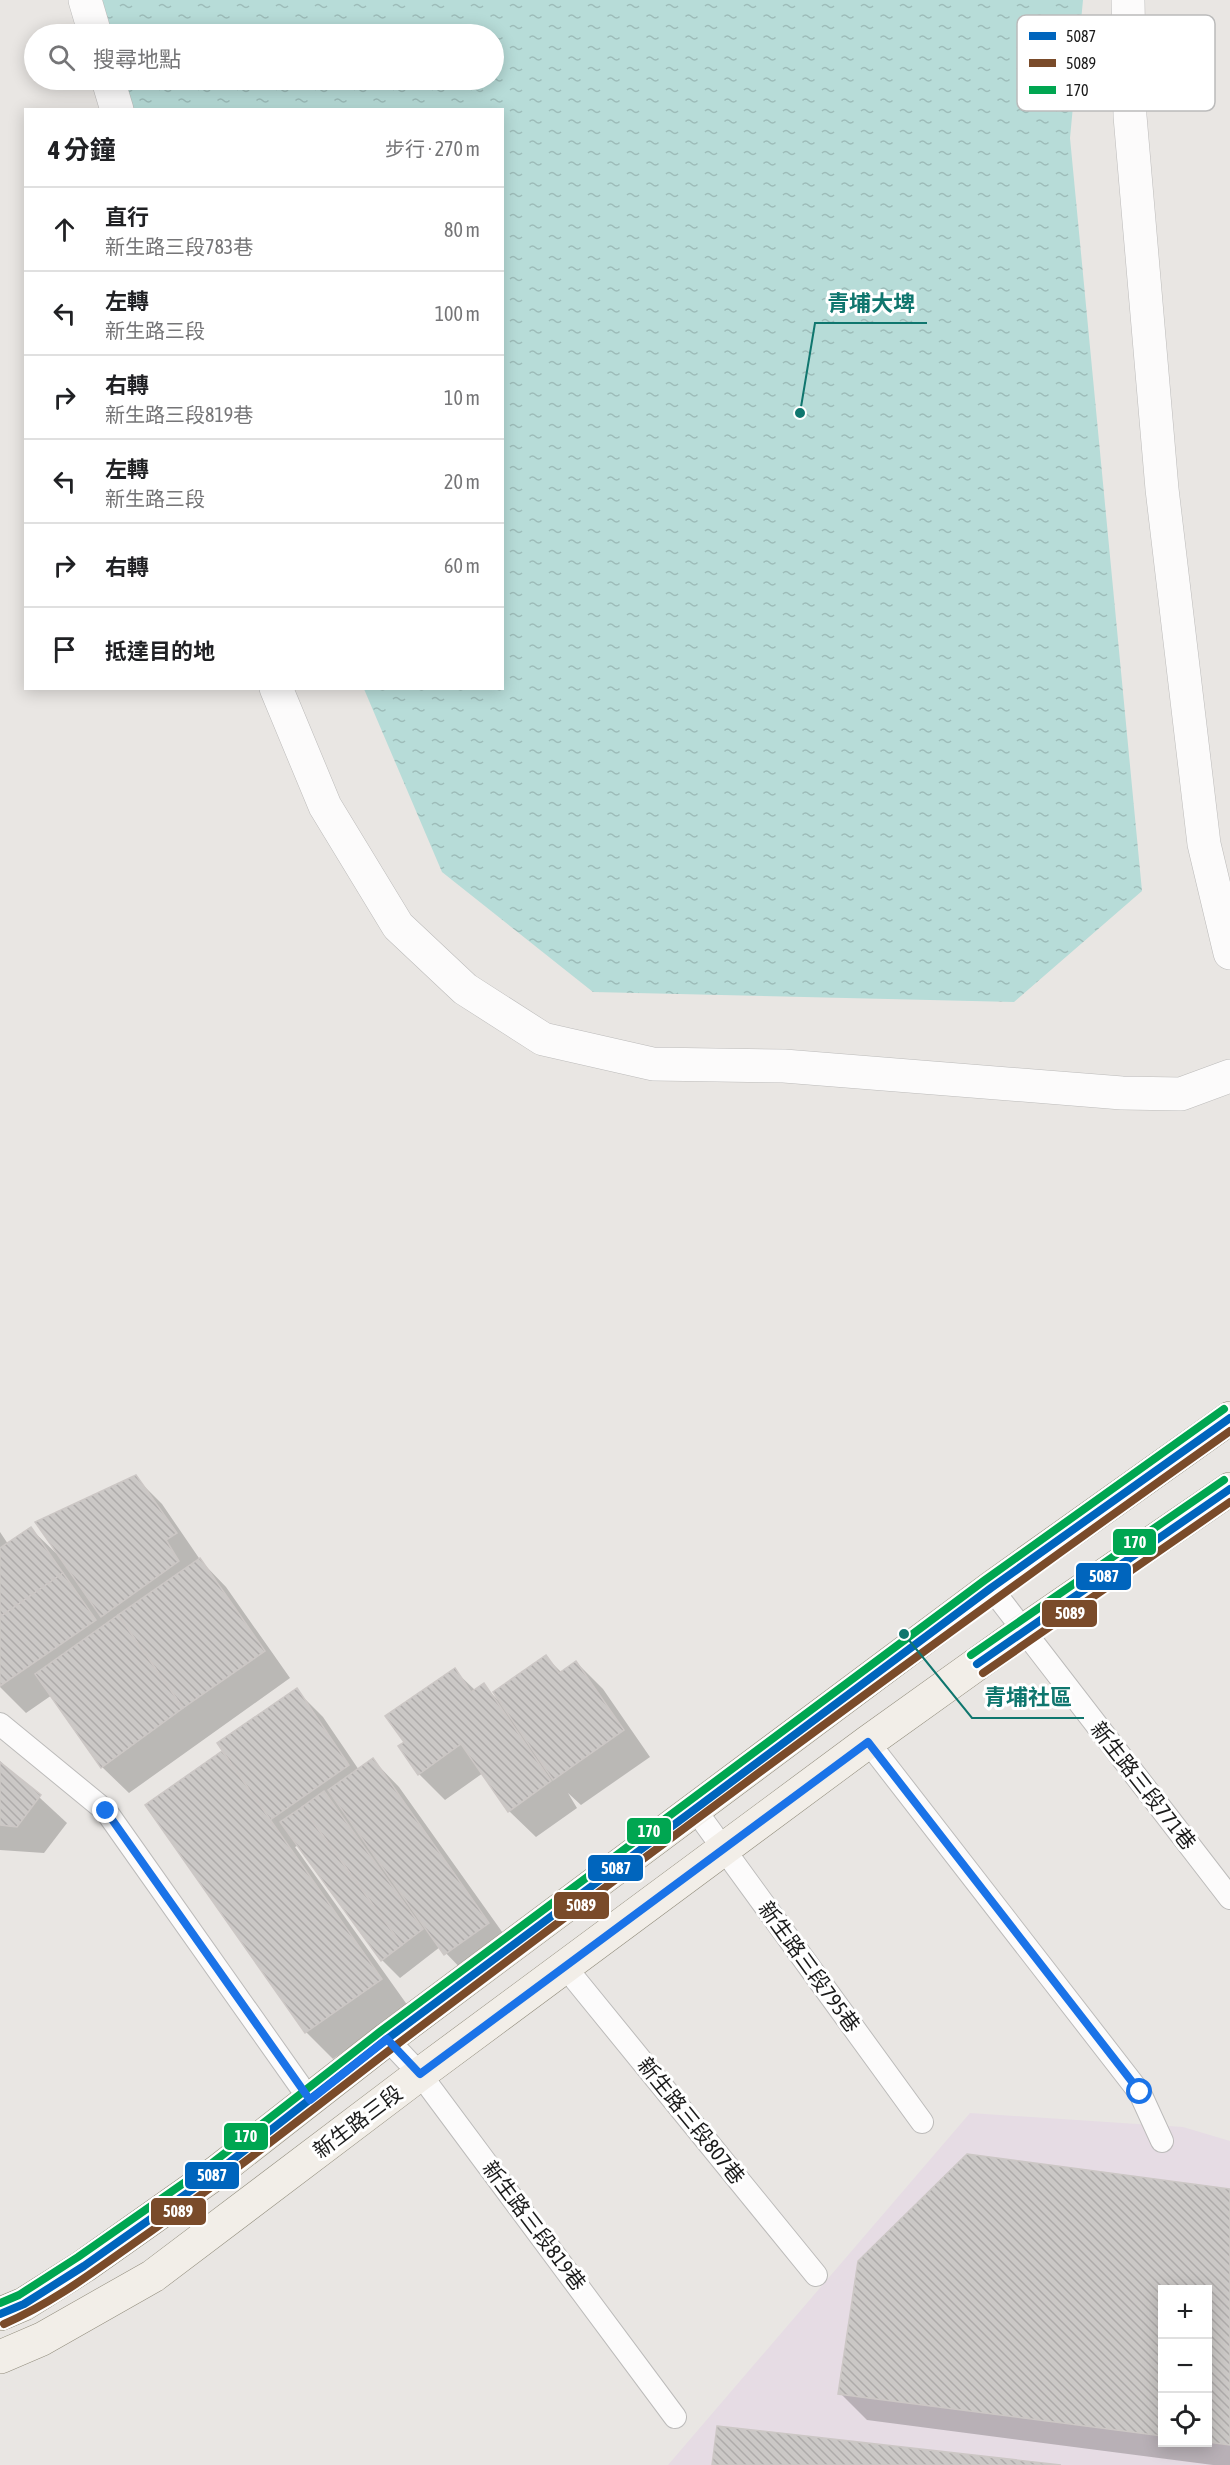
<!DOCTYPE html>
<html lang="zh-TW">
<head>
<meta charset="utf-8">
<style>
  :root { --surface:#fff; --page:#f2f2f2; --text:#202124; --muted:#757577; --line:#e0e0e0 }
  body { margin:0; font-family:"Asap Condensed","Noto Sans TC",sans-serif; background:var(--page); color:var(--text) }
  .controls { position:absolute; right:18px; bottom:18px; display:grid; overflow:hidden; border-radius:0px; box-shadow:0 3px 15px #0003 }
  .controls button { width:54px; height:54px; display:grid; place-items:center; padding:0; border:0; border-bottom:2px solid var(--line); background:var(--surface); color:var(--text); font:30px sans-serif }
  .stop { position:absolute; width:18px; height:18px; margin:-14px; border:4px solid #1a73e8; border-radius:50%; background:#fff }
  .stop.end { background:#1a73e8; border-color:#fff; box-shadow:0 2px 6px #0008 }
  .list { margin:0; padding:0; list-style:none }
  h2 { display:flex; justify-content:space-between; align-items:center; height:78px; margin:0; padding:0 24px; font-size:26px }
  h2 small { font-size:20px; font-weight:400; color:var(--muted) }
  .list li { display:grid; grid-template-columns:39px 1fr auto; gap:18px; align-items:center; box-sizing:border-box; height:84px; padding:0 24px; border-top:2px solid var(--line) }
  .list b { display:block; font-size:22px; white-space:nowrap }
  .list p { margin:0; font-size:20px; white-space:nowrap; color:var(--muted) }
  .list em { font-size:20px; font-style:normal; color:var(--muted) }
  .icon { flex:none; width:33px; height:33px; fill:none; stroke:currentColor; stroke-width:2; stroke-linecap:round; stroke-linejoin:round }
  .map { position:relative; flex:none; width:1230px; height:2465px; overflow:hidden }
  .search { position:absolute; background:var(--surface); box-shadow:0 3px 15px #0003; left:24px; top:24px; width:480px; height:66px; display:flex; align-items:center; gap:15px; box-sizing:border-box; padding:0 21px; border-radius:33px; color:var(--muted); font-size:22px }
  .panel { position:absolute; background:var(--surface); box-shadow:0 3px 15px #0003; left:24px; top:108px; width:480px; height:582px; border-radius:0px }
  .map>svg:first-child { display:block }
  .industrial { fill:#e6dce4; fill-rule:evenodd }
  .water { fill:url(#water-ripples) }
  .shadow { fill:#0003; fill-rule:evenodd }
  .building { fill:url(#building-back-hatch); stroke:#ccc7c5; stroke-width:1.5 }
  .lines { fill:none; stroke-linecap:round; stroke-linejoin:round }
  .lane-casing { stroke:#bcbbba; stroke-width:24 }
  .street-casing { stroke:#bcbbba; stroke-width:34 }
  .secondary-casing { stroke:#928d7d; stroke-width:34 }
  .lane { stroke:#fcfbfb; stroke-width:22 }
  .street { stroke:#fcfbfb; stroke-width:33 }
  .secondary { stroke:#f2eee8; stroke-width:33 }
  .bus-1-casing { stroke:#fff; stroke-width:12 }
  .bus-2-casing { stroke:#fff; stroke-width:12 }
  .bus-3-casing { stroke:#fff; stroke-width:12 }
  .bus-1 { stroke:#0065bd; stroke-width:8 }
  .bus-2 { stroke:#7a4b2a; stroke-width:8 }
  .bus-3 { stroke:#00a651; stroke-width:8 }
  .route { stroke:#1a73e8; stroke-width:8 }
  .labels { text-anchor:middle; stroke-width:6; stroke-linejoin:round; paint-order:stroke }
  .street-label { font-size:21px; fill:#1b1b1b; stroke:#fff }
  .key { fill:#fff; stroke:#bbb; stroke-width:1.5 }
  .key-label { font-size:16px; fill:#1b1b1b }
  .leader { fill:none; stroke:#0f766e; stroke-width:2 }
  .callout-dot { fill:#0f766e; stroke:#fff; stroke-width:2 }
  .callout-label { font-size:22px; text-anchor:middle; font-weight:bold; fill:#0f766e; stroke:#fff; stroke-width:6; stroke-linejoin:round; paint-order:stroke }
  .line-badge { stroke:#fff; stroke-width:2 }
  .badge-label { font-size:16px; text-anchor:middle; font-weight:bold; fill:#fff }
</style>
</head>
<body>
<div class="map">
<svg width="1230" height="2465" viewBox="0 0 1230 2465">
  <defs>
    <pattern id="water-ripples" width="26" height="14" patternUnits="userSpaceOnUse" patternTransform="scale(1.5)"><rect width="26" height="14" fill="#b7dcd8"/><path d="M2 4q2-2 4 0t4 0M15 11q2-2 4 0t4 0" fill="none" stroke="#9dbcb9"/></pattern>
    <pattern id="building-back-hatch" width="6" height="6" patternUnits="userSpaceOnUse" patternTransform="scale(1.5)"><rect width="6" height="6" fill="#cbc8c6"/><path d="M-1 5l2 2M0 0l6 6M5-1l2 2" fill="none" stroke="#aeabaa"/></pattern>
  </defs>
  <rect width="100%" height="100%" fill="#e9e6e3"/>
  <path class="industrial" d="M 970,2113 L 1183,2127 L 1230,2141 L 1230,2465 L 668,2465 ZM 1162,2290 L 1208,2290 L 1208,2442 L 1162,2442 Z"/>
  <path class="water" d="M 101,0 L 1083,0 L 1070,138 L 1142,891 L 1014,1002 L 593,992 L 442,872 L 364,689 L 502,688 L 502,110 L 133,109 L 124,80 L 494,80 L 494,34 L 111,34 Z"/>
  <g class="shadow">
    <path d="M 135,1477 L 162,1504 L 201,1561 L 226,1587 L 290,1678 L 129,1793 L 102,1767 L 52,1695 L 26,1713 L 0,1687 L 0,1532 L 8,1544 L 31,1529 L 59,1556 Z"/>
    <path d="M 546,1657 L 562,1673 L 576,1662 L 603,1689 L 650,1757 L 581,1805 L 568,1793 L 577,1808 L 536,1837 L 509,1811 L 483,1773 L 445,1800 L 419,1774 L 406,1742 L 454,1670 L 476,1691 L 483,1685 L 498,1700 Z"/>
    <path d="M 296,1690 L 323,1717 L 359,1770 L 373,1760 L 399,1787 L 515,1950 L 472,1980 L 440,1947 L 400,1978 L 382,1960 L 299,1845 L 295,1847 L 408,2006 L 333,2059 L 306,2032 L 147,1806 L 224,1751 Z"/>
    <path d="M 0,1761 L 67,1823 L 44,1853 L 0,1850 Z"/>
    <path d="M 1230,2190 L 1230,2465 L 1213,2465 L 867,2420 L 840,2393 ZM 1162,2290 L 1208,2290 L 1208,2442 L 1162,2442 Z"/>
  </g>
  <g class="building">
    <path d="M 136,1475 L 177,1533 L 166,1540 L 179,1561 L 101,1617 L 35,1522 Z"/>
    <path d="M 31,1527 L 63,1573 L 0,1617 L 0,1548 Z"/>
    <path d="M 200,1558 L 265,1651 L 183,1708 L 118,1615 Z"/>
    <path d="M 63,1573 L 96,1620 L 0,1686 L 0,1617 Z"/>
    <path d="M 118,1615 L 183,1708 L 101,1768 L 35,1674 Z"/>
    <path d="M 546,1655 L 559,1673 L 576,1661 L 624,1730 L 553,1780 L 493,1692 Z"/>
    <path d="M 455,1668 L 471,1692 L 484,1683 L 551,1781 L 508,1812 L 461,1744 L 418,1775 L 398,1746 L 404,1742 L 385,1716 Z"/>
    <path d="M 297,1688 L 349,1765 L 270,1820 L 217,1743 Z"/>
    <path d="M 222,1751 L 382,1979 L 305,2033 L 145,1805 Z"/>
    <path d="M 373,1758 L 489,1923 L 444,1955 L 328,1790 Z"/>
    <path d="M 0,1762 L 41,1795 L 17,1827 L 0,1825 Z"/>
    <path d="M 324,1791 L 423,1929 L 402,1945 L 302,1807 Z"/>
    <path d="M 302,1807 L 402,1945 L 381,1961 L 280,1822 Z"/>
    <path d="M 967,2154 L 1230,2189 L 1230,2445 L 1208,2442 L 1208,2290 L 1162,2290 L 1162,2436 L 838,2394 L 858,2261 Z"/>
    <path d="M 717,2426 L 1061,2465 L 712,2465 Z"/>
  </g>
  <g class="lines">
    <g class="lane-casing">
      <g id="lane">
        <path d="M 991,1588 L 1230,1898"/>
        <path d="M 0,1724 L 106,1811 L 310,2100"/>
        <path d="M 868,1742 L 1140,2093 L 1162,2141"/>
        <path d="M 696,1811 L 922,2122"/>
        <path d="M 566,1968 L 816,2275"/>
        <path d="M 387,2039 L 420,2074 L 675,2417"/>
      </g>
    </g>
    <g class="street-casing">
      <g id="street">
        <path d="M 85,0 L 95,34"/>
        <path d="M 1128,0 L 1130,116 L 1162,489 L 1204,844 L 1230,953"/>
        <path d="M 108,80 L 117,110"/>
        <path d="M 276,688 L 325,806 L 398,926 L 465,989 L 543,1039 L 653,1064 L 784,1066 L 1122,1093 L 1181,1094 L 1230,1076"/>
      </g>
    </g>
    <g class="secondary-casing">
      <g id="secondary">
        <path d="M 0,2314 L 24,2304 L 84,2266 L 217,2172 L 387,2039 L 991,1588 L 1230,1418"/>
        <path d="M 0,2357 L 42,2339 L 153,2276 L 420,2074 L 868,1742 L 1023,1631 L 1230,1489"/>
      </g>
    </g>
    <use href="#lane" class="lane"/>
    <use href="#street" class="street"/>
    <use href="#secondary" class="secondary"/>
    <g class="bus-1-casing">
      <g id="bus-1">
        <path d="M 977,1664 L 1230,1489"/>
        <path d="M 0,2314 L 24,2304 L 84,2266 L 217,2172 L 387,2039 L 991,1588 L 1230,1418"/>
      </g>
    </g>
    <g class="bus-2-casing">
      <g id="bus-2">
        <path d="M 983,1673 L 1230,1502"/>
        <path d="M 4,2324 C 53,2303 96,2270 140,2239 C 227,2178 310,2111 395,2046 C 670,1837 948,1631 1230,1431"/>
      </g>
    </g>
    <g class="bus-3-casing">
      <g id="bus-3">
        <path d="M 971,1655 L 1224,1480"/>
        <path d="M 0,2303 L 19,2295 L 78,2257 L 211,2164 L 381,2031 L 985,1580 L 1224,1409"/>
      </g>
    </g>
    <use href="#bus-1" class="bus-1"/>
    <use href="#bus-2" class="bus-2"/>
    <use href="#bus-3" class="bus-3"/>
  </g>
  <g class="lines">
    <path class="route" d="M 106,1811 L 310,2100 L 387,2039 L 420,2074 L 868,1742 L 1140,2092"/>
  </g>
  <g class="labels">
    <g class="street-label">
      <text transform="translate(1143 1786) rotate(52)" y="7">新生路三段771巷</text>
      <text transform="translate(809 1967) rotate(54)" y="7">新生路三段795巷</text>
      <text transform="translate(691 2121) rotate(51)" y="7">新生路三段807巷</text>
      <text transform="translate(358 2122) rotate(-37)" y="7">新生路三段</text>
      <text transform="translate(534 2226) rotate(53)" y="7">新生路三段819巷</text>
    </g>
  </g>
  <rect x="1017" y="15" width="198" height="96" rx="9" class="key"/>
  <rect x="1029" y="32" width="27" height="8" fill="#0065bd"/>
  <rect x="1029" y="59" width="27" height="8" fill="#7a4b2a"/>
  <rect x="1029" y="86" width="27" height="8" fill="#00a651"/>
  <g class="key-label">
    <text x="1066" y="42">5087</text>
    <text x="1066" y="69">5089</text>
    <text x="1066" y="96">170</text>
  </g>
  <path class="leader" d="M800 413L815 323H927M904 1634L972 1718H1084"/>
  <g class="callout-dot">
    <circle cx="800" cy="413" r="6"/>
    <circle cx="904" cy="1634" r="6"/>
  </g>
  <g class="callout-label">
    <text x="871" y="311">青埔大埤</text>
    <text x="1028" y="1705">青埔社區</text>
  </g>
  <g class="line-badge">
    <rect x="1112" y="1528" width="45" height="28" rx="6" fill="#00a651"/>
    <rect x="1075" y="1562" width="57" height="29" rx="6" fill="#0065bd"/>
    <rect x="1041" y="1599" width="57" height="29" rx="6" fill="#7a4b2a"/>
    <rect x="626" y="1817" width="46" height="28" rx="6" fill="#00a651"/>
    <rect x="587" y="1854" width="57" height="28" rx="6" fill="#0065bd"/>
    <rect x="553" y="1891" width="57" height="29" rx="6" fill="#7a4b2a"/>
    <rect x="223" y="2122" width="46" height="29" rx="6" fill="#00a651"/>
    <rect x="184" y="2161" width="56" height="29" rx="6" fill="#0065bd"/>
    <rect x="150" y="2197" width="57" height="29" rx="6" fill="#7a4b2a"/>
  </g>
  <g class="badge-label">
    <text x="1135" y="1548">170</text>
    <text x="1104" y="1582">5087</text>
    <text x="1070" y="1619">5089</text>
    <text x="649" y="1837">170</text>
    <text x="616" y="1874">5087</text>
    <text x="581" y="1911">5089</text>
    <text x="246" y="2142">170</text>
    <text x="212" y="2181">5087</text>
    <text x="178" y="2217">5089</text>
  </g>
</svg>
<div class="controls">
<button>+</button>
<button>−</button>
<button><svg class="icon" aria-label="locate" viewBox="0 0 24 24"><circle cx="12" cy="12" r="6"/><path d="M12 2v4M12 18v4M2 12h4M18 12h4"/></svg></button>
</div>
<div class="stop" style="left:1140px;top:2092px"></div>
<div class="stop end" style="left:106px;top:1811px"></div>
<div class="search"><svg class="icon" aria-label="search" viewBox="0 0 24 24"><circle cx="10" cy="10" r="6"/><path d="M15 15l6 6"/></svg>搜尋地點</div>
<section class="panel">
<h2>4 分鐘<small>步行 · 270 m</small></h2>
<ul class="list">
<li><svg class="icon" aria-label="ahead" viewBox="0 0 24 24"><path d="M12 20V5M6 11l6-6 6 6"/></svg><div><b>直行</b><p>新生路三段783巷</p></div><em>80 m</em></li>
<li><svg class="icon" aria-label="left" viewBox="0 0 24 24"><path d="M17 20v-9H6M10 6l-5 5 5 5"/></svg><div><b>左轉</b><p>新生路三段</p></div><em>100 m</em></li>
<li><svg class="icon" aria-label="right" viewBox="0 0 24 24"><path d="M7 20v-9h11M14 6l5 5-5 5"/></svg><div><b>右轉</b><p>新生路三段819巷</p></div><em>10 m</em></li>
<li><svg class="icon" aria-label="left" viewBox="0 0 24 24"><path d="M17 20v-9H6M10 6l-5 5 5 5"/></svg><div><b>左轉</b><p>新生路三段</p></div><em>20 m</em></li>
<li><svg class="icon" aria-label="right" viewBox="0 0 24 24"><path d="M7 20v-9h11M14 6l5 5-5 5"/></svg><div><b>右轉</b></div><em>60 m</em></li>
<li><svg class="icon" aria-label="arrive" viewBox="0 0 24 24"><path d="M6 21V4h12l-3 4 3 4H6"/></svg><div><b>抵達目的地</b></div></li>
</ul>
</section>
</div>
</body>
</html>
